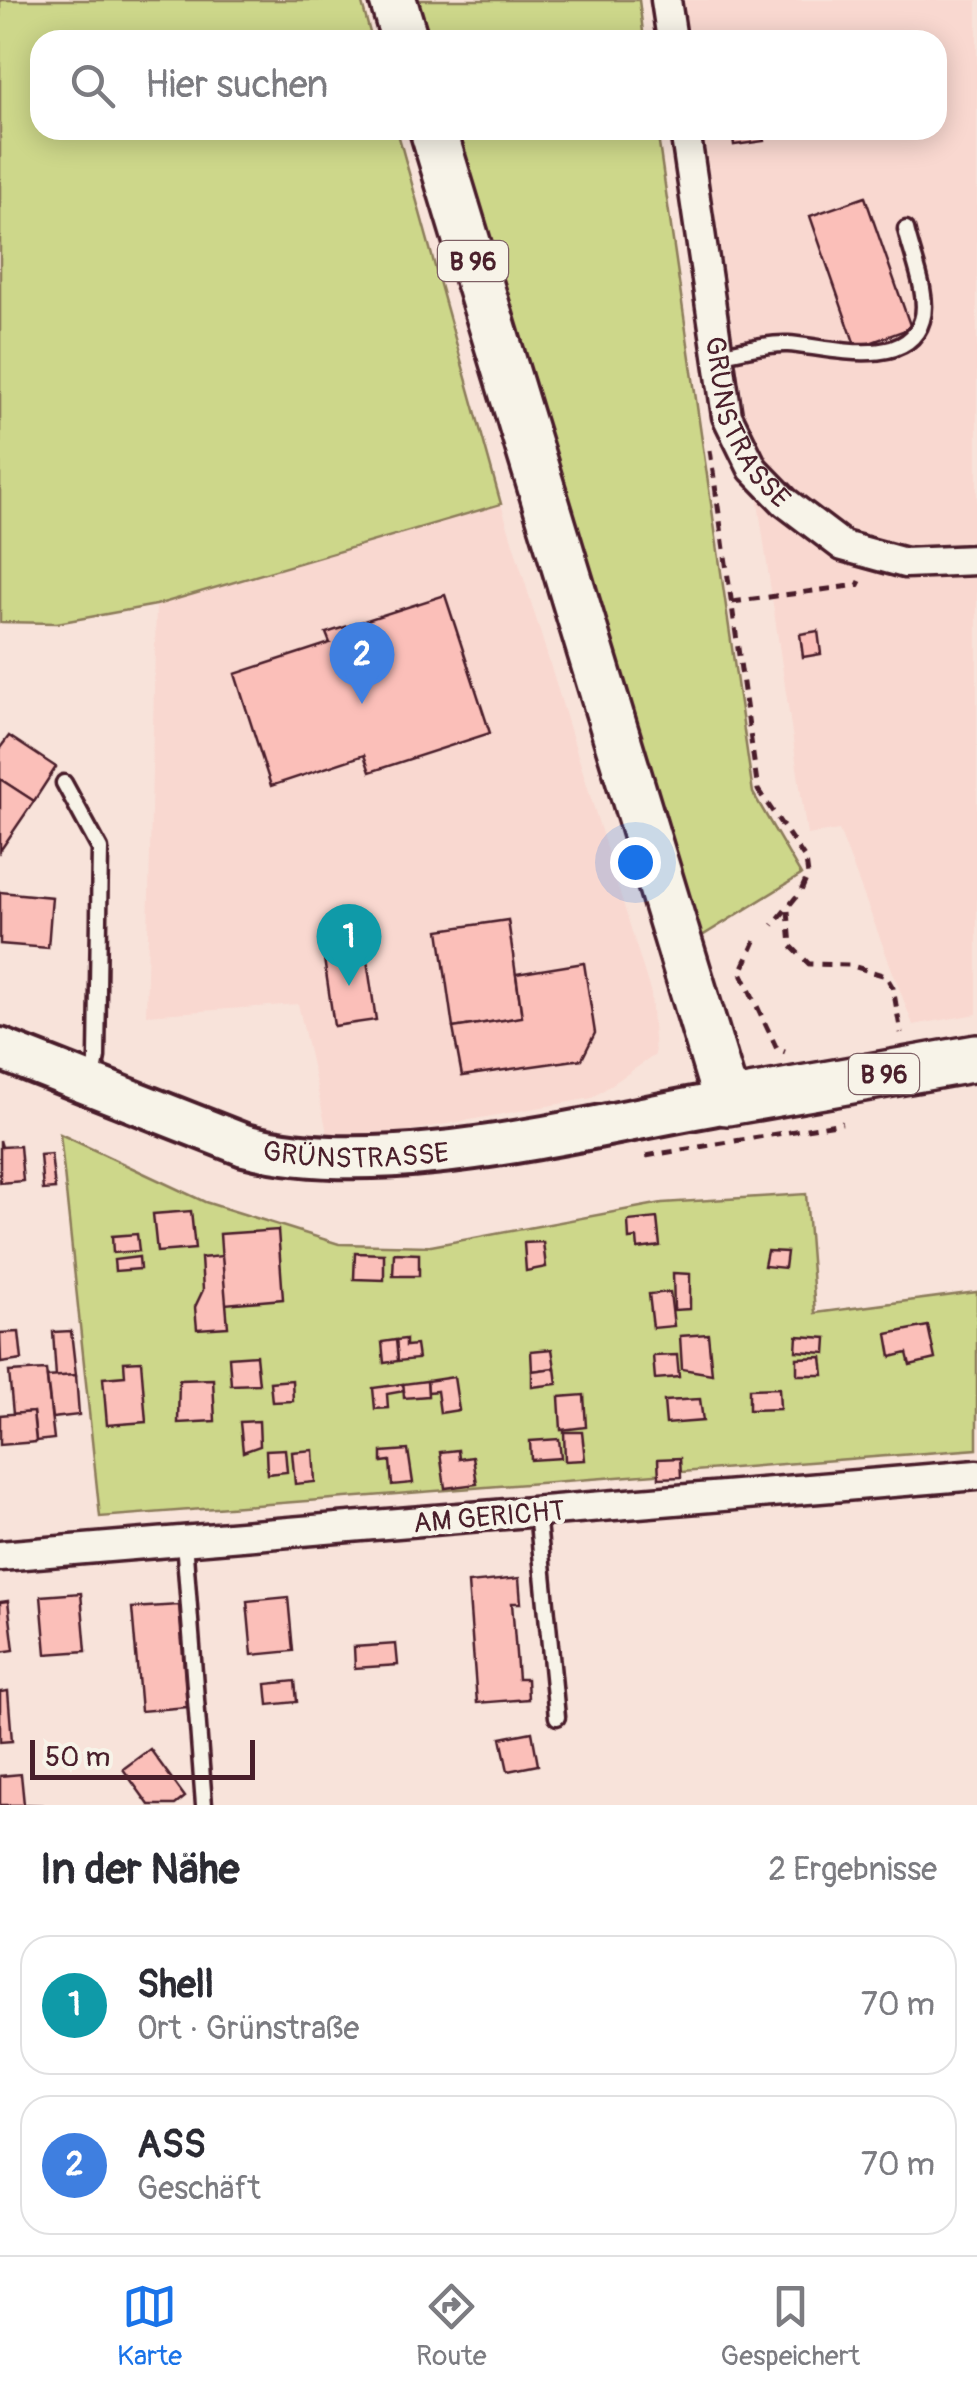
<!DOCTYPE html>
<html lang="de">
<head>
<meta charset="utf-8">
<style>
  :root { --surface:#fff; --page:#f7f7f7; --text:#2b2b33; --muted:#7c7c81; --line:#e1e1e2; --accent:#1a73e8 }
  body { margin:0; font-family:Pangolin,sans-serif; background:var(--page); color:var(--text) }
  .scale { position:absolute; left:30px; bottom:25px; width:225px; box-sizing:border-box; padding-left:10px; border:5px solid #4a1f2b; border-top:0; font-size:28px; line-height:35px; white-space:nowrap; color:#4a1f2b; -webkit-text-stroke:8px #f7f3e8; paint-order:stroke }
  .you { position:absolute; left:635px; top:862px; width:35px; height:35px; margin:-25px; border:8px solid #fff; border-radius:50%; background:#1a73e8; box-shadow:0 0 0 15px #1a73e833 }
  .badge { display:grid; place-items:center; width:65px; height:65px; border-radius:50%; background:var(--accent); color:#fff; font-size:32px; font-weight:700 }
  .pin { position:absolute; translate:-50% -82px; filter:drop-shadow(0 2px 5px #0008) }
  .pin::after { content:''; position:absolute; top:52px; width:35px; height:30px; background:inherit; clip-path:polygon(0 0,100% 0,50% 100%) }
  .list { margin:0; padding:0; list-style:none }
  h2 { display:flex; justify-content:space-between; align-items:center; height:130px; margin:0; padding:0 40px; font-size:42px }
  h2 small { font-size:32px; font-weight:400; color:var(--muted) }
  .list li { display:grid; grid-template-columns:65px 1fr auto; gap:30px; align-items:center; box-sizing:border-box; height:140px; margin:0 20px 20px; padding:0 20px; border:2px solid var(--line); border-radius:30px }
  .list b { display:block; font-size:38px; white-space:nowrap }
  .list p { margin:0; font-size:32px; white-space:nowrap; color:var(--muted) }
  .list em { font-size:32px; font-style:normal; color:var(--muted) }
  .icon { flex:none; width:55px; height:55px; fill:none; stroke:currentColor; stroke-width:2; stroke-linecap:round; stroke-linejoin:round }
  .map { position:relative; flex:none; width:977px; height:1805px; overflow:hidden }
  .search { position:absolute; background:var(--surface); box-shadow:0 5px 25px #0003; left:30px; right:30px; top:30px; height:110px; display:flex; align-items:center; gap:25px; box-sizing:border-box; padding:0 35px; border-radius:30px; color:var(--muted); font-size:38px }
  .sheet { height:450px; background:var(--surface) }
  nav { display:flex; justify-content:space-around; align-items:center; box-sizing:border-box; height:140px; border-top:2px solid var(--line); background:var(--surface); font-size:28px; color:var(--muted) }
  nav a { display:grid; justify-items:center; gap:5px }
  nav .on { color:var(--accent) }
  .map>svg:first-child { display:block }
  .built { fill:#f9d8d0 }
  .green { fill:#cdd78a; stroke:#8c7b5a; stroke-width:2.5 }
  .building { fill:#fbbfb9; stroke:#4a1f2b; stroke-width:2.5 }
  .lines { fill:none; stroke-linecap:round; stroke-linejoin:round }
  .service-casing { stroke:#4a1f2b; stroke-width:21 }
  .minor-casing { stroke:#4a1f2b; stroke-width:35 }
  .secondary-casing { stroke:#4a1f2b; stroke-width:48 }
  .primary-casing { stroke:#4a1f2b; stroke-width:52 }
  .path { stroke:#4a1f2b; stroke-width:5; stroke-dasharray:10 8; stroke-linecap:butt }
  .service { stroke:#f7f3e8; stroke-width:14 }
  .minor { stroke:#f7f3e8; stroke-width:28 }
  .secondary { stroke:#f7f3e8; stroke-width:40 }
  .primary { stroke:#f7f3e8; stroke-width:45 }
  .labels { text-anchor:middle; stroke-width:9; stroke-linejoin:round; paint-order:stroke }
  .shield { fill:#f7f3e8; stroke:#7e5f64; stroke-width:2.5 }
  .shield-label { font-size:25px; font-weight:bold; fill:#4a1f2b }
  .street-label { font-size:28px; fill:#4a1f2b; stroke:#f7f3e8 }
</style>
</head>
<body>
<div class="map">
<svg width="977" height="1805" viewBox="0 0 977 1805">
  <rect width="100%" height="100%" fill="#f8e3da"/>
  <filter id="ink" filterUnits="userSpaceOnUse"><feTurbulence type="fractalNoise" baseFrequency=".01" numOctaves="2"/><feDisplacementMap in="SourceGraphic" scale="20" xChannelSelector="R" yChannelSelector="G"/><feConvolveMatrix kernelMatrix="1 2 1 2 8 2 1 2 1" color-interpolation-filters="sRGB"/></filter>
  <g filter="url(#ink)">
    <g class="built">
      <path d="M 683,0 L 977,0 L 977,1014 L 913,1025 L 839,830 L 807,835 L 703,130 L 937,130 L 937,40 L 689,40 Z"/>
      <path d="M 501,504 L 651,994 L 655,1055 L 592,1098 L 330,1145 L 298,1004 L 146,1015 L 156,605 Z"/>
    </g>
    <g class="green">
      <path d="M 0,0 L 361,0 L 372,40 L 40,40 L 40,130 L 397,130 L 501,504 L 156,605 L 57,623 L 0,622 Z"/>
      <path d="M 404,0 L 639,0 L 644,40 L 416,40 Z"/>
      <path d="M 443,130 L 657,130 L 753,793 L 801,875 L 689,944 Z"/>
      <path d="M 60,1134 L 205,1202 L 339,1244 L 431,1246 L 662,1203 L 806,1194 L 815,1313 L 977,1292 L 977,1449 L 100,1517 Z"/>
    </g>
    <g class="building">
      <path d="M 732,130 L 763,130 L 764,141 L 734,145 Z"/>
      <path d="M 865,197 L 911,328 L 856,348 L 810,216 Z"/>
      <path d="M 445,595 L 490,733 L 370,772 L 364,755 L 271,786 L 235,674 L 330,643 L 326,633 Z"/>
      <path d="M 818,631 L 821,654 L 803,657 L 800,634 Z"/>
      <path d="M 9,736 L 56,767 L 34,801 L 0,779 L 0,748 Z"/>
      <path d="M 0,779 L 34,801 L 0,851 Z"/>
      <path d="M 0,892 L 52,897 L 48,948 L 0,944 Z"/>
      <path d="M 361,920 L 376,1020 L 334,1026 L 323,952 L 344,949 L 340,923 Z"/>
      <path d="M 508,920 L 522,1017 L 453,1028 L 439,930 Z"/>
      <path d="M 584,963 L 595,1033 L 582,1059 L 462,1076 L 453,1028 L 522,1017 L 516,974 Z"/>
      <path d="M 0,1140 L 2,1147 L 20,1146 L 23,1181 L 0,1183 Z"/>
      <path d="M 51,1154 L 55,1189 L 43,1190 L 40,1155 Z"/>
      <path d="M 191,1211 L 195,1249 L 157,1252 L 153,1214 Z"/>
      <path d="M 657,1218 L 660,1246 L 638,1249 L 637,1238 L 629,1239 L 628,1221 Z"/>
      <path d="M 278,1230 L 283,1299 L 225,1304 L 220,1234 Z"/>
      <path d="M 137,1234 L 139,1251 L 113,1253 L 112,1236 Z"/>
      <path d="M 543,1242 L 546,1267 L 526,1271 L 524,1243 Z"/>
      <path d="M 767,1251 L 787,1252 L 785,1268 L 764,1266 Z"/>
      <path d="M 355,1253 L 384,1254 L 384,1280 L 354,1279 Z"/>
      <path d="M 394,1253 L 419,1254 L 419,1276 L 393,1276 Z"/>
      <path d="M 222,1256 L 228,1327 L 197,1329 L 195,1307 L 203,1290 L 201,1258 Z"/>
      <path d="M 139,1257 L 140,1269 L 115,1271 L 114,1260 Z"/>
      <path d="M 673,1273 L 690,1274 L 690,1309 L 674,1310 Z"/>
      <path d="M 670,1292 L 674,1326 L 653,1328 L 649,1294 Z"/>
      <path d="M 928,1326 L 935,1359 L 910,1365 L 907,1353 L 891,1357 L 887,1334 Z"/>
      <path d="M 71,1331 L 76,1375 L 56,1377 L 53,1332 Z"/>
      <path d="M 19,1332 L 22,1360 L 1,1363 L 0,1333 Z"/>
      <path d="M 708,1334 L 712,1374 L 682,1369 L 680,1336 Z"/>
      <path d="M 797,1336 L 827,1338 L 826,1353 L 796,1351 Z"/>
      <path d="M 406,1339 L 406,1346 L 416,1345 L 418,1359 L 398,1361 L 396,1340 Z"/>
      <path d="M 396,1340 L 398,1361 L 384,1363 L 382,1342 Z"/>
      <path d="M 552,1349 L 555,1368 L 532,1371 L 531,1351 Z"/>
      <path d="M 256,1355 L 259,1384 L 231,1385 L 229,1357 Z"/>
      <path d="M 677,1355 L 679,1377 L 655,1379 L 653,1356 Z"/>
      <path d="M 822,1357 L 824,1375 L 797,1375 L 797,1358 Z"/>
      <path d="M 141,1361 L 146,1422 L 107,1425 L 103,1378 L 125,1376 L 124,1362 Z"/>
      <path d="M 555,1368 L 557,1384 L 532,1387 L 532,1371 Z"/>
      <path d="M 46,1370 L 54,1439 L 36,1441 L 33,1412 L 13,1414 L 9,1372 Z"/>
      <path d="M 76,1375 L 79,1415 L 52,1418 L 47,1377 Z"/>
      <path d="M 454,1377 L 459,1410 L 440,1413 L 437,1391 L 428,1392 L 427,1381 Z"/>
      <path d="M 213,1379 L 215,1421 L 178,1423 L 179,1380 Z"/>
      <path d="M 292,1380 L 293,1401 L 272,1402 L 270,1382 Z"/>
      <path d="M 427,1381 L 428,1396 L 404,1398 L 403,1384 Z"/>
      <path d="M 403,1384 L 404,1391 L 387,1394 L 388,1408 L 375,1409 L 373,1388 Z"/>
      <path d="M 779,1388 L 780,1409 L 749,1410 L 749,1389 Z"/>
      <path d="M 584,1395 L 586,1427 L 561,1430 L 559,1397 Z"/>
      <path d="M 700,1399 L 703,1421 L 666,1424 L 664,1401 Z"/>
      <path d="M 33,1412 L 36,1442 L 0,1445 L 0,1415 Z"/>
      <path d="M 259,1421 L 260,1446 L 243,1452 L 240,1422 Z"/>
      <path d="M 564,1432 L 582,1432 L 585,1460 L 565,1461 Z"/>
      <path d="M 559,1439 L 561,1458 L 531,1460 L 530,1441 Z"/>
      <path d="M 285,1449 L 287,1472 L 267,1474 L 266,1450 Z"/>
      <path d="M 313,1450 L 315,1482 L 295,1484 L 292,1452 Z"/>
      <path d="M 408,1450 L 413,1483 L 392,1485 L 390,1461 L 382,1462 L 382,1452 Z"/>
      <path d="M 458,1450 L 459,1459 L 473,1457 L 477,1484 L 445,1488 L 440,1452 Z"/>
      <path d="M 680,1458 L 681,1477 L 659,1478 L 658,1459 Z"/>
      <path d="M 519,1578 L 521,1603 L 512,1603 L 518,1679 L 527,1679 L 528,1699 L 477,1703 L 468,1583 Z"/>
      <path d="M 81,1593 L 86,1651 L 46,1654 L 41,1596 Z"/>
      <path d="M 288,1597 L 293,1651 L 252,1655 L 247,1601 Z"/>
      <path d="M 8,1601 L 14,1650 L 0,1652 L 0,1602 Z"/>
      <path d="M 179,1605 L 187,1707 L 141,1711 L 132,1608 Z"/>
      <path d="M 396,1644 L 398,1665 L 355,1668 L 354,1647 Z"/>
      <path d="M 295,1681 L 297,1702 L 268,1705 L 266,1684 Z"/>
      <path d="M 8,1691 L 12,1741 L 0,1742 L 0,1692 Z"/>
      <path d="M 532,1732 L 538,1765 L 508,1771 L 501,1738 Z"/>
      <path d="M 150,1749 L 185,1797 L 175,1805 L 149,1805 L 123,1769 Z"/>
      <path d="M 21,1774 L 24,1804 L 44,1805 L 0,1805 L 0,1776 Z"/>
    </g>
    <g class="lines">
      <g class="service-casing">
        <g id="service">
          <path d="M 718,355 C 740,351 766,343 788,344 C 823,346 907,372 922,320 C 930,296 911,253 906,229"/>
          <path d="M 64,783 L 100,849 L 97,1057 L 92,1083"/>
          <path d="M 537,1512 L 557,1717"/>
          <path d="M 184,1541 L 204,1805"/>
        </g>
      </g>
      <g class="minor-casing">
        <g id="minor">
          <path d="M 666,0 L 672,40"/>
          <path id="s1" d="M 685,130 L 727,416 L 753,469 L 785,502 L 843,546 L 905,563 L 977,560"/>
          <path d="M 0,1556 L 977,1475"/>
        </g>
      </g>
      <g class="secondary-casing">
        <g id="secondary">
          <path id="s2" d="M 0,1049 L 244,1145 C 385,1182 582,1127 727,1102"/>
        </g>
      </g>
      <g class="primary-casing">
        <g id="primary">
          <path d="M 393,0 L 405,40"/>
          <path d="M 433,130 L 727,1102 L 977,1058"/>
        </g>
      </g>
      <g class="path">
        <path d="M 710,450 L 758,790 L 806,860 L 808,875 L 801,891 L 773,925"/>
        <path d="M 732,602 L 858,585 L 860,581"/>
        <path d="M 788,911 L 791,946 L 809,964 L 849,965 L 886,976 L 893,988 L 901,1033"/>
        <path d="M 755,941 L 741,972 L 777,1049 L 785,1052"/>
        <path d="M 646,1156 L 842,1123"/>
      </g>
      <use href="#service" class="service"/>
      <use href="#minor" class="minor"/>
      <use href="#secondary" class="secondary"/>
      <use href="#primary" class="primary"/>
    </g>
  </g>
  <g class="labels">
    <g class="shield">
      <rect x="438" y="241" width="70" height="40" rx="8"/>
      <rect x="849" y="1054" width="70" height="40" rx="8"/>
    </g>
    <g class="shield-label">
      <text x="473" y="270">B 96</text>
      <text x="884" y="1083">B 96</text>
    </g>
    <g class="street-label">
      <text dy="10" stroke="none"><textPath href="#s1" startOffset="302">GRÜNSTRASSE</textPath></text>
      <text dy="10" stroke="none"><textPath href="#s2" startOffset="375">GRÜNSTRASSE</textPath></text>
      <text transform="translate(489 1516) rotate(-5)" y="10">AM GERICHT</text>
    </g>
  </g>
</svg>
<div class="scale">50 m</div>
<div class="you"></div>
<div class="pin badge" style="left:349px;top:986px;background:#0f9aa8">1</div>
<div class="pin badge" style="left:362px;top:704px;background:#3f7fe0">2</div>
<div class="search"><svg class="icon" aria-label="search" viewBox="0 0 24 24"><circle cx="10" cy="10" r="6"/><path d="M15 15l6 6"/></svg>Hier suchen</div>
</div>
<section class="sheet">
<h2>In der Nähe<small>2 Ergebnisse</small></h2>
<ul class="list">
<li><span class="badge" style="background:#0f9aa8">1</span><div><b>Shell</b><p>Ort · Grünstraße</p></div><em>70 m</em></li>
<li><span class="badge" style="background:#3f7fe0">2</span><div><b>ASS</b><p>Geschäft</p></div><em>70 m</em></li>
</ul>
</section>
<nav>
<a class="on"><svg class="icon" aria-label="map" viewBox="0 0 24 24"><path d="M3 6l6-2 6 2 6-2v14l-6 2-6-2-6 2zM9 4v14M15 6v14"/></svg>Karte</a>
<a><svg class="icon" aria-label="directions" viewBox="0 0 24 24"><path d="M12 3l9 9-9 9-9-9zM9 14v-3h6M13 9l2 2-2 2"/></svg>Route</a>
<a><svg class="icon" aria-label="saved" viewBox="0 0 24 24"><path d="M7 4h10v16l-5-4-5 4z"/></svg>Gespeichert</a>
</nav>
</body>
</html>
